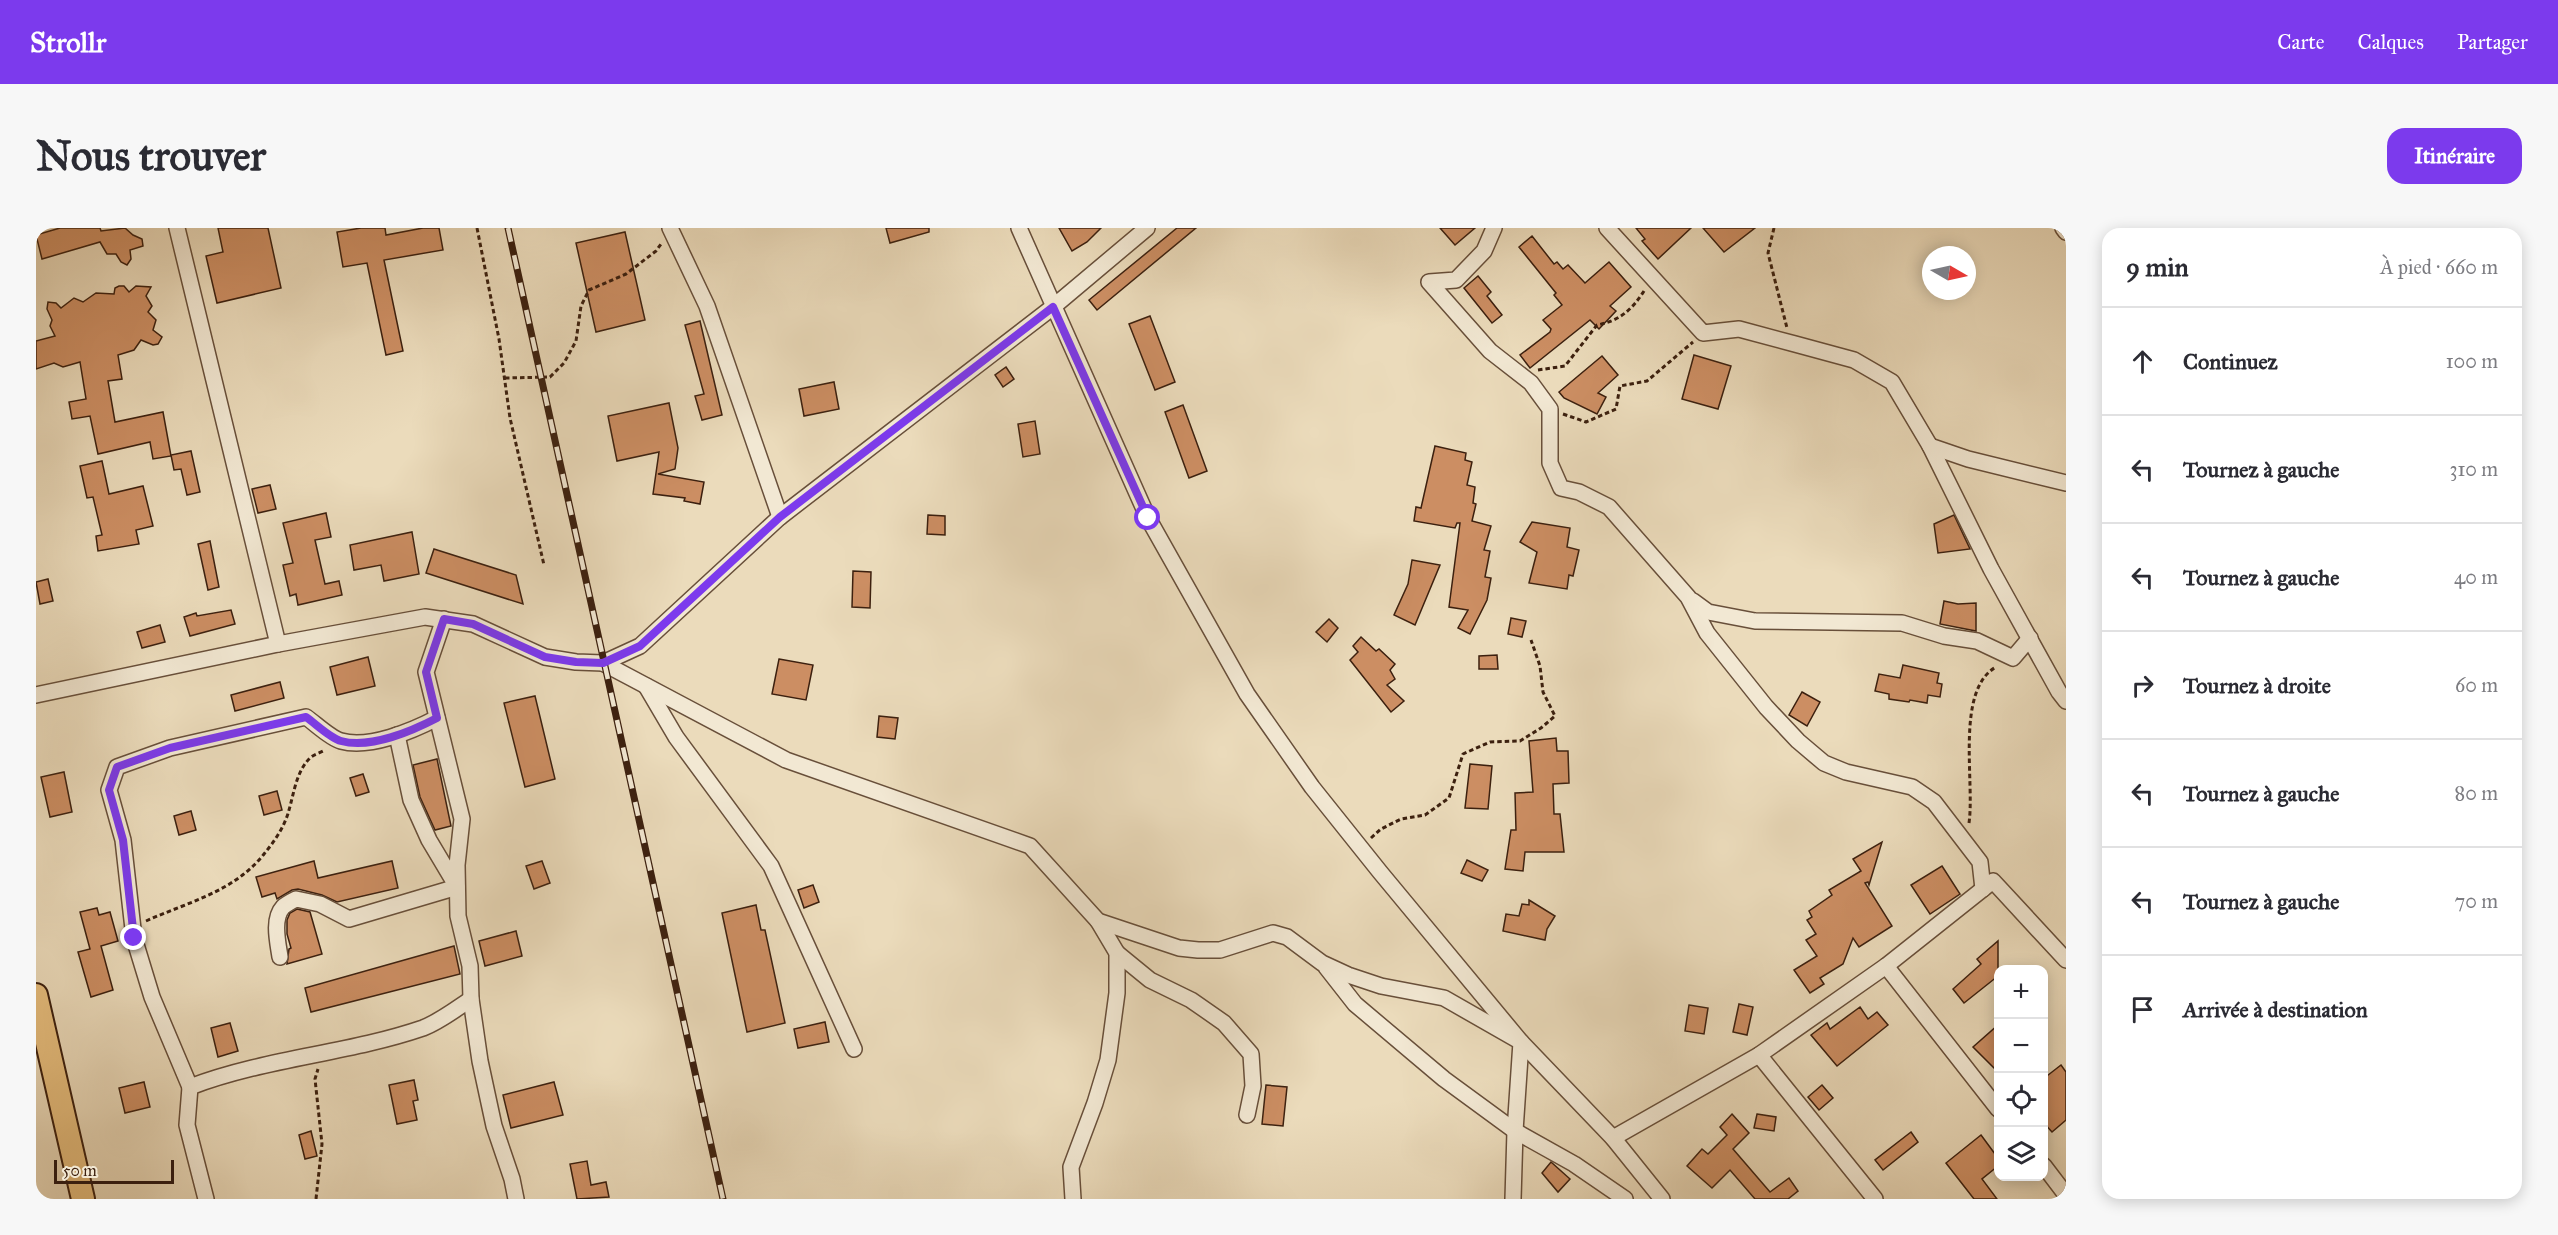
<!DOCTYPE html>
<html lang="fr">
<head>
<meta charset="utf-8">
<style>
  :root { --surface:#fff; --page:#f7f7f7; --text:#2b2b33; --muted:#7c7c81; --line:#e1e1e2; --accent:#7c3aed }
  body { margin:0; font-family:"IM FELL Great Primer",serif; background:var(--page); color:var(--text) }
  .controls { position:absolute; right:18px; bottom:18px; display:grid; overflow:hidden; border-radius:12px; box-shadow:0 3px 15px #0003 }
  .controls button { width:54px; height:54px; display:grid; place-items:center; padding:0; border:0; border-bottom:2px solid var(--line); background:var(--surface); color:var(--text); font:30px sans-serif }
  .compass { position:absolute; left:1886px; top:18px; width:54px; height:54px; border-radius:50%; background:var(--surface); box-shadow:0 3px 15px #0003; rotate:99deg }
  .scale { position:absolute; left:18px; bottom:15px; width:120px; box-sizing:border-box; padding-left:6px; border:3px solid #3c200f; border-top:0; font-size:16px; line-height:21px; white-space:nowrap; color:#3c200f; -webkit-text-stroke:4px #f2e8d3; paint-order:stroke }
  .stop { position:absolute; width:18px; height:18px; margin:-14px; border:4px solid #7c3aed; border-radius:50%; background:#fff }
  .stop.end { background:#7c3aed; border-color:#fff; box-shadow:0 2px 6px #0008 }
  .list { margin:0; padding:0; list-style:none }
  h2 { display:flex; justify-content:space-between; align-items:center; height:78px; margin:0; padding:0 24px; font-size:26px }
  h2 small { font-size:20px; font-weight:400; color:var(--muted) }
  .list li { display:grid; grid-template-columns:39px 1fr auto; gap:18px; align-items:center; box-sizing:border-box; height:108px; padding:0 24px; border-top:2px solid var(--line) }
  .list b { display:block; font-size:22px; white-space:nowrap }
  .list em { font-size:20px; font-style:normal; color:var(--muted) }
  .icon { flex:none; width:33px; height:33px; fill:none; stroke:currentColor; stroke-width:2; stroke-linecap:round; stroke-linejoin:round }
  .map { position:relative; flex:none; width:2030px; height:971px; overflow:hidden; border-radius:18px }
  header { display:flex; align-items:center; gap:36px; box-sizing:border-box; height:84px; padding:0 30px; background:var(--accent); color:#fff }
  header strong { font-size:28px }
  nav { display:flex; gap:33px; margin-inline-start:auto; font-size:21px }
  .intro { display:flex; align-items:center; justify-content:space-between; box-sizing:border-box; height:144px; padding:0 36px }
  h1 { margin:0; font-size:42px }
  .button { padding:15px 27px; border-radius:18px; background:var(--accent); color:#fff; font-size:21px; font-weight:700 }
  main { display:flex; gap:36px; padding:0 36px }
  aside { flex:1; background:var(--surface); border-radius:18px; box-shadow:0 3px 15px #0003 }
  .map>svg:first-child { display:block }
  .building { fill:#cc8e63; stroke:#3c200f; stroke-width:1.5 }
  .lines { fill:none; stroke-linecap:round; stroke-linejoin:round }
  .minor-casing { stroke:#684f3a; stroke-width:18 }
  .highway-casing { stroke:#3c200f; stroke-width:26 }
  .path { stroke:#3c200f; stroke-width:3; stroke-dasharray:4.5 3; stroke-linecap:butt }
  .minor { stroke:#f2e8d3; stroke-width:15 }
  .highway { stroke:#e6be7e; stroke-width:22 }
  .rail-casing { stroke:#3c200f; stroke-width:7 }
  .rail { stroke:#f2e8d3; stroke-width:4.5; stroke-dasharray:14; stroke-linecap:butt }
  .route { stroke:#7c3aed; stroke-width:8 }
</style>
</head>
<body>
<header>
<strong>Strollr</strong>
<nav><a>Carte</a><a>Calques</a><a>Partager</a></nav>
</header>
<div class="intro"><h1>Nous trouver</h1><a class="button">Itinéraire</a></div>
<main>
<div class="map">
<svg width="2030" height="971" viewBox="0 0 2030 971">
  <rect width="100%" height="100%" fill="#ebdbbb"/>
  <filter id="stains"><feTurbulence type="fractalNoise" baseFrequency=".00333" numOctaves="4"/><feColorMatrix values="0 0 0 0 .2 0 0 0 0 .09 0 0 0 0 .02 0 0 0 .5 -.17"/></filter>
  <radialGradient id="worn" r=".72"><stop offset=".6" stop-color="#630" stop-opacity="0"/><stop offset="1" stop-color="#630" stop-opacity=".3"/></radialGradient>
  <g class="building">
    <path d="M 24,0 L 64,0 L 65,3 L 89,0 L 97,7 L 106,11 L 107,18 L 94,22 L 95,31 L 91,37 L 85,34 L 80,26 L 71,26 L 64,14 L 6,31 L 0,7 Z"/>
    <path d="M 182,0 L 232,0 L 245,60 L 181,75 L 170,28 L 187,24 Z"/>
    <path d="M 325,0 L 349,0 L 350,7 L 387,0 L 403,0 L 407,22 L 348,32 L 367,123 L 350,127 L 331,35 L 307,39 L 301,4 Z"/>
    <path d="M 850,0 L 893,0 L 893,4 L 854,15 Z"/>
    <path d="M 1023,0 L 1065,0 L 1051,14 L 1036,23 Z"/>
    <path d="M 1141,0 L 1160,0 L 1061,82 L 1053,72 Z"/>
    <path d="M 1404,0 L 1439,0 L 1419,17 Z"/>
    <path d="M 1600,0 L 1655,0 L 1622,31 L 1606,13 L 1609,11 Z"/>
    <path d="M 1667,0 L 1719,0 L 1688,24 Z"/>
    <path d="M 589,4 L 609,92 L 560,104 L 540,15 Z"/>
    <path d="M 1496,8 L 1518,36 L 1521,34 L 1527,41 L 1532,37 L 1549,55 L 1573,34 L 1595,59 L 1574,78 L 1580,83 L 1563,101 L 1554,92 L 1494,140 L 1484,127 L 1514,104 L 1515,101 L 1507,92 L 1526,77 L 1518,67 L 1520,65 L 1483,19 Z"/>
    <path d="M 1442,48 L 1455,64 L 1451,68 L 1466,87 L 1456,95 L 1428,60 Z"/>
    <path d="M 83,58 L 88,58 L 93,64 L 100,58 L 115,59 L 110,68 L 116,78 L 112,84 L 120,92 L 117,102 L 126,109 L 122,116 L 117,117 L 105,112 L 98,122 L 82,127 L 86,151 L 72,153 L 79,194 L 127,184 L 135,228 L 117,231 L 114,214 L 62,226 L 54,188 L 36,191 L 33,174 L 50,171 L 44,134 L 27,139 L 18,135 L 0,141 L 0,113 L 19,108 L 14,98 L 16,92 L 11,81 L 12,74 L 20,75 L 25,80 L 38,70 L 47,74 L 60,65 L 78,66 L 79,60 Z"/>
    <path d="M 1114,88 L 1139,154 L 1119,162 L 1093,96 Z"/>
    <path d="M 664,93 L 686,187 L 666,192 L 659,168 L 668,166 L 649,97 Z"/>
    <path d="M 1658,127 L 1695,138 L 1682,181 L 1646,171 Z"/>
    <path d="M 1566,128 L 1582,147 L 1562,165 L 1570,169 L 1561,186 L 1528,170 L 1523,164 Z"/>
    <path d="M 970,139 L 978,151 L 967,159 L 959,147 Z"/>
    <path d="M 798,154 L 803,181 L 768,188 L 763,161 Z"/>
    <path d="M 633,175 L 642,220 L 639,241 L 622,246 L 668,254 L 664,276 L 648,273 L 649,270 L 617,266 L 623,224 L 581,233 L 572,188 Z"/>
    <path d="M 1147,177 L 1171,243 L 1153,250 L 1129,184 Z"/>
    <path d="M 999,193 L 1004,226 L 987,229 L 982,196 Z"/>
    <path d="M 1399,218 L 1430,225 L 1429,232 L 1436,234 L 1431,257 L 1439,259 L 1437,275 L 1440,276 L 1436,293 L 1455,298 L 1448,322 L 1454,323 L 1449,349 L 1455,350 L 1451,372 L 1434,406 L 1422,400 L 1432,382 L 1413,379 L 1424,295 L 1421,295 L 1419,300 L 1378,293 L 1380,279 L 1385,280 Z"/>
    <path d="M 155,223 L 164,264 L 151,267 L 145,241 L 138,242 L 135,227 Z"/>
    <path d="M 66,233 L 73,266 L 107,258 L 117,298 L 100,302 L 103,316 L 62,323 L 60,308 L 66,307 L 57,269 L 51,270 L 44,238 Z"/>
    <path d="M 234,257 L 240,281 L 222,285 L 216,261 Z"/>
    <path d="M 290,285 L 295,309 L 279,312 L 289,356 L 303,353 L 306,367 L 262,377 L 260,366 L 254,368 L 247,337 L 257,335 L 247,295 Z"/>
    <path d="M 892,287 L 909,288 L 909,307 L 891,306 Z"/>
    <path d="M 1918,287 L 1934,321 L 1902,325 L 1898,296 Z"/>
    <path d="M 1496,294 L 1534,300 L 1531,319 L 1543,322 L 1537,348 L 1533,347 L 1531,361 L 1493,355 L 1501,324 L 1484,314 Z"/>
    <path d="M 376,304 L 383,346 L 348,353 L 345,337 L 318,342 L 314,317 Z"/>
    <path d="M 174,313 L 183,359 L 172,362 L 162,316 Z"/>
    <path d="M 398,321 L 480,347 L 487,376 L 390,345 Z"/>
    <path d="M 1376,332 L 1404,337 L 1379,397 L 1358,387 L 1372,356 Z"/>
    <path d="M 817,343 L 835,344 L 834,380 L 816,379 Z"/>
    <path d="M 12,351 L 17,373 L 4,376 L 0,354 Z"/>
    <path d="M 1908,373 L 1922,376 L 1940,375 L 1940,403 L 1904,396 Z"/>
    <path d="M 195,382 L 199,396 L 154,408 L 148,389 L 160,385 L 161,388 Z"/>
    <path d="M 1475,390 L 1490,393 L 1486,409 L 1472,406 Z"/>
    <path d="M 1293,391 L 1302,400 L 1291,414 L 1280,404 Z"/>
    <path d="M 124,397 L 129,414 L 106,420 L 101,404 Z"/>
    <path d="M 1325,409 L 1340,423 L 1343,421 L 1359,436 L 1354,442 L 1359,451 L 1351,457 L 1368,473 L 1355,484 L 1314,432 L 1322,424 L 1317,418 Z"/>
    <path d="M 1461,427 L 1462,441 L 1443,441 L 1443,428 Z"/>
    <path d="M 332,429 L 339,458 L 301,467 L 294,439 Z"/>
    <path d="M 743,431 L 777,437 L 770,472 L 736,466 Z"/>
    <path d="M 1867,437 L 1903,445 L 1901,455 L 1906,456 L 1904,469 L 1892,467 L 1891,475 L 1874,472 L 1873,474 L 1853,471 L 1853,466 L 1839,463 L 1843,446 L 1864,450 Z"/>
    <path d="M 244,454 L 248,470 L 199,483 L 195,467 Z"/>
    <path d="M 1766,464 L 1784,474 L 1771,498 L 1753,487 Z"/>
    <path d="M 499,468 L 519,551 L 489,559 L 468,475 Z"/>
    <path d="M 843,488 L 862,490 L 859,511 L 841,509 Z"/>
    <path d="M 1520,510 L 1521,523 L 1532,523 L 1533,555 L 1517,556 L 1518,586 L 1524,586 L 1528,624 L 1489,624 L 1487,643 L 1469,641 L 1475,602 L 1480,602 L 1479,565 L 1497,564 L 1493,513 Z"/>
    <path d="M 401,531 L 415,598 L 399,602 L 384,569 L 377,537 Z"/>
    <path d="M 1434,536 L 1456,538 L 1452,581 L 1429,580 Z"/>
    <path d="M 28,544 L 36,584 L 14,589 L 5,549 Z"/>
    <path d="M 327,546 L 333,564 L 320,568 L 314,550 Z"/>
    <path d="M 241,563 L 246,582 L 228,587 L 223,568 Z"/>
    <path d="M 155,583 L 160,602 L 143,607 L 138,588 Z"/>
    <path d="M 1846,614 L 1833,657 L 1832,654 L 1829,655 L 1856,698 L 1823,719 L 1817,710 L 1807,736 L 1784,750 L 1788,756 L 1774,765 L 1758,742 L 1781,728 L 1770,712 L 1780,706 L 1771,692 L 1776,689 L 1773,683 L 1796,667 L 1793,662 L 1825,643 L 1817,631 Z"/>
    <path d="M 1431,632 L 1452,642 L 1446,653 L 1425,645 Z"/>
    <path d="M 278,633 L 282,650 L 356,633 L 362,660 L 301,674 L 286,667 L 262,661 L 256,662 L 241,671 L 239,665 L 226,669 L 220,649 Z"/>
    <path d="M 506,633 L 514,655 L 498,661 L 490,638 Z"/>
    <path d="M 1906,638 L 1924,666 L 1894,686 L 1875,657 Z"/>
    <path d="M 777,657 L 783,674 L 768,680 L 762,662 Z"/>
    <path d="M 1493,672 L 1519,688 L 1511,701 L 1509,712 L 1467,703 L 1470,686 L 1483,688 L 1486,676 L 1493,677 Z"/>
    <path d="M 720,677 L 725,702 L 729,702 L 749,795 L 711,804 L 686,685 Z"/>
    <path d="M 61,680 L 63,687 L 74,684 L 82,713 L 65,718 L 77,762 L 55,769 L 42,724 L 54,721 L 44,684 Z"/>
    <path d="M 261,681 L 274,684 L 286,726 L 251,736 L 253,721 L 255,720 L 251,706 L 251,692 L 254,685 Z"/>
    <path d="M 480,703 L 486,728 L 449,738 L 443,713 Z"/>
    <path d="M 1962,713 L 1962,748 L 1928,775 L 1917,761 L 1945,736 L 1941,731 Z"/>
    <path d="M 418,718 L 424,746 L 275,784 L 269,760 Z"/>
    <path d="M 1703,776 L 1717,779 L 1711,807 L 1697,804 Z"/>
    <path d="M 1653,777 L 1672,780 L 1668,806 L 1649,803 Z"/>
    <path d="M 1824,779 L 1832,791 L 1841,784 L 1852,797 L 1801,838 L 1775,807 L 1791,795 L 1794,801 Z"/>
    <path d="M 789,794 L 793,814 L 762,820 L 758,801 Z"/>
    <path d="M 194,795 L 202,823 L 182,829 L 175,800 Z"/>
    <path d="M 1962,797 L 1962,844 L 1937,819 Z"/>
    <path d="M 2025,837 L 2030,844 L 2030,892 L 2016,904 L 2007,894 L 2007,851 Z"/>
    <path d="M 378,852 L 382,872 L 377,873 L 381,892 L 361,896 L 353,857 Z"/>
    <path d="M 108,854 L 114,879 L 89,885 L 83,860 Z"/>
    <path d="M 518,854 L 527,887 L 475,900 L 467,867 Z"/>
    <path d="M 1230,857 L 1251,859 L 1247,898 L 1226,896 Z"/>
    <path d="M 1786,857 L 1797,870 L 1783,882 L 1772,869 Z"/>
    <path d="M 1696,886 L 1713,905 L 1697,921 L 1734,964 L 1753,950 L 1762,963 L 1752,971 L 1719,971 L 1694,942 L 1676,960 L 1651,938 L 1666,921 L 1672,926 L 1691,907 L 1684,899 Z"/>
    <path d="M 1721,886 L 1740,889 L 1738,903 L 1718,900 Z"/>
    <path d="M 275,903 L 281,928 L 269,931 L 263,907 Z"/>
    <path d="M 1875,904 L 1882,914 L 1847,942 L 1839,932 Z"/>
    <path d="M 1945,907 L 1962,930 L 1962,938 L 1946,951 L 1961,971 L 1938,971 L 1910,935 Z"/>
    <path d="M 551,933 L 555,957 L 570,954 L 573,969 L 541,971 L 534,936 Z"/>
    <path d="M 1515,934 L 1534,951 L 1522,964 L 1506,945 Z"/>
  </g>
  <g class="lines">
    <g class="minor-casing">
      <g id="minor">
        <path d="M 141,0 L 242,416"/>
        <path d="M 634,0 L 671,78 L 744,289"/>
        <path d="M 983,0 L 1112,290 L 1211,466 L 1276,559 L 1344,644 L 1485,814 L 1577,910 L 1626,971"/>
        <path d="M 1458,0 L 1448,23 L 1420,52 L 1393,54 L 1454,123 L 1495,155 L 1514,181 L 1514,235 L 1525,260 L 1543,264 L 1573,279 L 1652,369 L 1671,405 L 1730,479 L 1762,513 L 1788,535 L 1810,544 L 1876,559 L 1898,574 L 1944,634 L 1947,661"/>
        <path d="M 1571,0 L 1667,105 L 1703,101 L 1759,116 L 1818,132 L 1856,154 L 1894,218 L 1955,341 L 2023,464 L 2030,473"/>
        <path d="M 2027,0 L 2030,4"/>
        <path d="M 1894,218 L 1932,231 L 2030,255"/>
        <path d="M 1657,373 L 1672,384 L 1719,393 L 1866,395 L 1908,408 L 1941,413 L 1977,430 L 1994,410"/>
        <path d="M 408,391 L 390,444 L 426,591 L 421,637 L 422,688 L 434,738 L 435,771 L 444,833 L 458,898 L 476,951 L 480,971"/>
        <path d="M 567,435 L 750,532 L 994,618 L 1062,693 L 1143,720 L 1162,722 L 1184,722 L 1237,705 L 1251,709 L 1286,735 L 1312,747 L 1345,758 L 1408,770 L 1485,814 L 1479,903 L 1477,971"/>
        <path d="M 610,458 L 640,509 L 735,638 L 818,821"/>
        <path d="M 0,467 L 242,416 L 389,389 L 437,396 L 509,429 L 540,434 L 567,435 L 604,418 L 744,289 L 1017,79 L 1111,0"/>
        <path d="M 1081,725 L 1114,752 L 1155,772 L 1188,795 L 1215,826 L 1217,858 L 1211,887"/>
        <path d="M 244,729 C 242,715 236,691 247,679 C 250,676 256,673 260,671 L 284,676 L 313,691 L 421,659 L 393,612 L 375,572 L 361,507"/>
        <path d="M 1850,738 L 1962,881"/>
        <path d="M 1290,739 L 1319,776 L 1408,851 L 1479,903 L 1538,936 L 1589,971"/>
        <path d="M 1723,827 L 1839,971"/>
        <path d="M 154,859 L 116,769 L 98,710 L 87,612 L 73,562 L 81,539 L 134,520 L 270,489 C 280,496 294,510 305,513 C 333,521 376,503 401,490"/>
        <path d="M 1577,910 L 1723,827 L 1850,738 L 1957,653 L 2030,732"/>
        <path d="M 2008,938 L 2030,967"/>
        <path d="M 170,971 L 151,897 L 154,859 C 230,830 311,826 387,800 C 403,794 420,781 435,771"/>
        <path d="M 1037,971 L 1035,939 L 1059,875 L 1072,832 L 1081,765 L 1081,725 L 1062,693"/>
      </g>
    </g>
    <g class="highway-casing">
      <path id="highway" d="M 0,767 L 47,971"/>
    </g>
    <g class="path">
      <path d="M 441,0 L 463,111 L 474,190 L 508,337"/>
      <path d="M 1738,0 L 1732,25 L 1751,100"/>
      <path d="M 1502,142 L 1529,138 L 1561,97 C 1583,93 1596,82 1608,63"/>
      <path d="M 469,150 L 514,149 L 528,135 L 540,113 L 545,78 L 553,62 L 590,46 L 620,23 L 625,16"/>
      <path d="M 1527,186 L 1550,194 L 1580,181 L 1584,158 L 1611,153 L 1657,114"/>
      <path d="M 1933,595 C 1939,554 1919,462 1960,439"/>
      <path d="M 1335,610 L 1345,601 L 1365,591 L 1389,587 L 1413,570 L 1427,526 L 1454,514 L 1484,513 L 1505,500 L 1519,488 L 1507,464 L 1504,438 L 1495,412"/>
      <path d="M 110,693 C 152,674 198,664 228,626 C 238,614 249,598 253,582 C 258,565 260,545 273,531 C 276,527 284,525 289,522"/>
      <path d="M 280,971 L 286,916 L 279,851 L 282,841"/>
    </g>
    <use href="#minor" class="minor"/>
    <use href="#highway" class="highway"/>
    <g class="rail-casing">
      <path id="rail" d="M 472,0 L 687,971"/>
    </g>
    <use href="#rail" class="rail"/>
  </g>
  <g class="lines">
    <path class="route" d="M 98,710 L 87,612 L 73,562 L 81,539 L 134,520 L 270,489 C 280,496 294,510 305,513 C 334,521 376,503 401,490 L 390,444 L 408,391 L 437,396 L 509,429 L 540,434 L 567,435 L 604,418 L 744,289 L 1017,79 L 1112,290"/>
  </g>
  <rect width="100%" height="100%" filter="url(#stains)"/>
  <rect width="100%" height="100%" fill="url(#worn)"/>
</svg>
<div class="controls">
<button>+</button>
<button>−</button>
<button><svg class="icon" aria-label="locate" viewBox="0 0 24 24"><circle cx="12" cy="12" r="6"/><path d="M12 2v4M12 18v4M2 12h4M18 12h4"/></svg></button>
<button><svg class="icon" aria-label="layers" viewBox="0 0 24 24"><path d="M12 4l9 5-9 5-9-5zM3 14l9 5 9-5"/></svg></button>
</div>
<svg class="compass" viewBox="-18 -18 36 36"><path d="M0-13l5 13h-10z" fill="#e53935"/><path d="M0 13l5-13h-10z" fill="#7c7c81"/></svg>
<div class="scale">50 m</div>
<div class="stop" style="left:1112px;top:290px"></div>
<div class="stop end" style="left:98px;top:710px"></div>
</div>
<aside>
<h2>9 min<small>À pied · 660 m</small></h2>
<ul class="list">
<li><svg class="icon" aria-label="ahead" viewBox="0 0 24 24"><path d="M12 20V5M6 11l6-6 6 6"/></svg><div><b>Continuez</b></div><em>100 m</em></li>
<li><svg class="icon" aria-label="left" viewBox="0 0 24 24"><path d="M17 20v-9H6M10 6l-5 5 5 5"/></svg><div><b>Tournez à gauche</b></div><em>310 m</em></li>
<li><svg class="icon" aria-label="left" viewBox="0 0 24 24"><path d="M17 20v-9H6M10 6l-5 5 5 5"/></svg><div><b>Tournez à gauche</b></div><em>40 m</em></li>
<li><svg class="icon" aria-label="right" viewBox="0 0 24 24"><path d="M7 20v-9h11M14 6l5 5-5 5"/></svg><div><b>Tournez à droite</b></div><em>60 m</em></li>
<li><svg class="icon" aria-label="left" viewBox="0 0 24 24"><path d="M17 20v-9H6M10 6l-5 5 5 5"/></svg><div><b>Tournez à gauche</b></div><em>80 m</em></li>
<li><svg class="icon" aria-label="left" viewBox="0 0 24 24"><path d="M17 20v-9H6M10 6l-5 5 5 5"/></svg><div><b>Tournez à gauche</b></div><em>70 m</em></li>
<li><svg class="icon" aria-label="arrive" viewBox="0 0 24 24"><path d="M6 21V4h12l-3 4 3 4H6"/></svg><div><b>Arrivée à destination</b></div></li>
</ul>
</aside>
</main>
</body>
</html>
